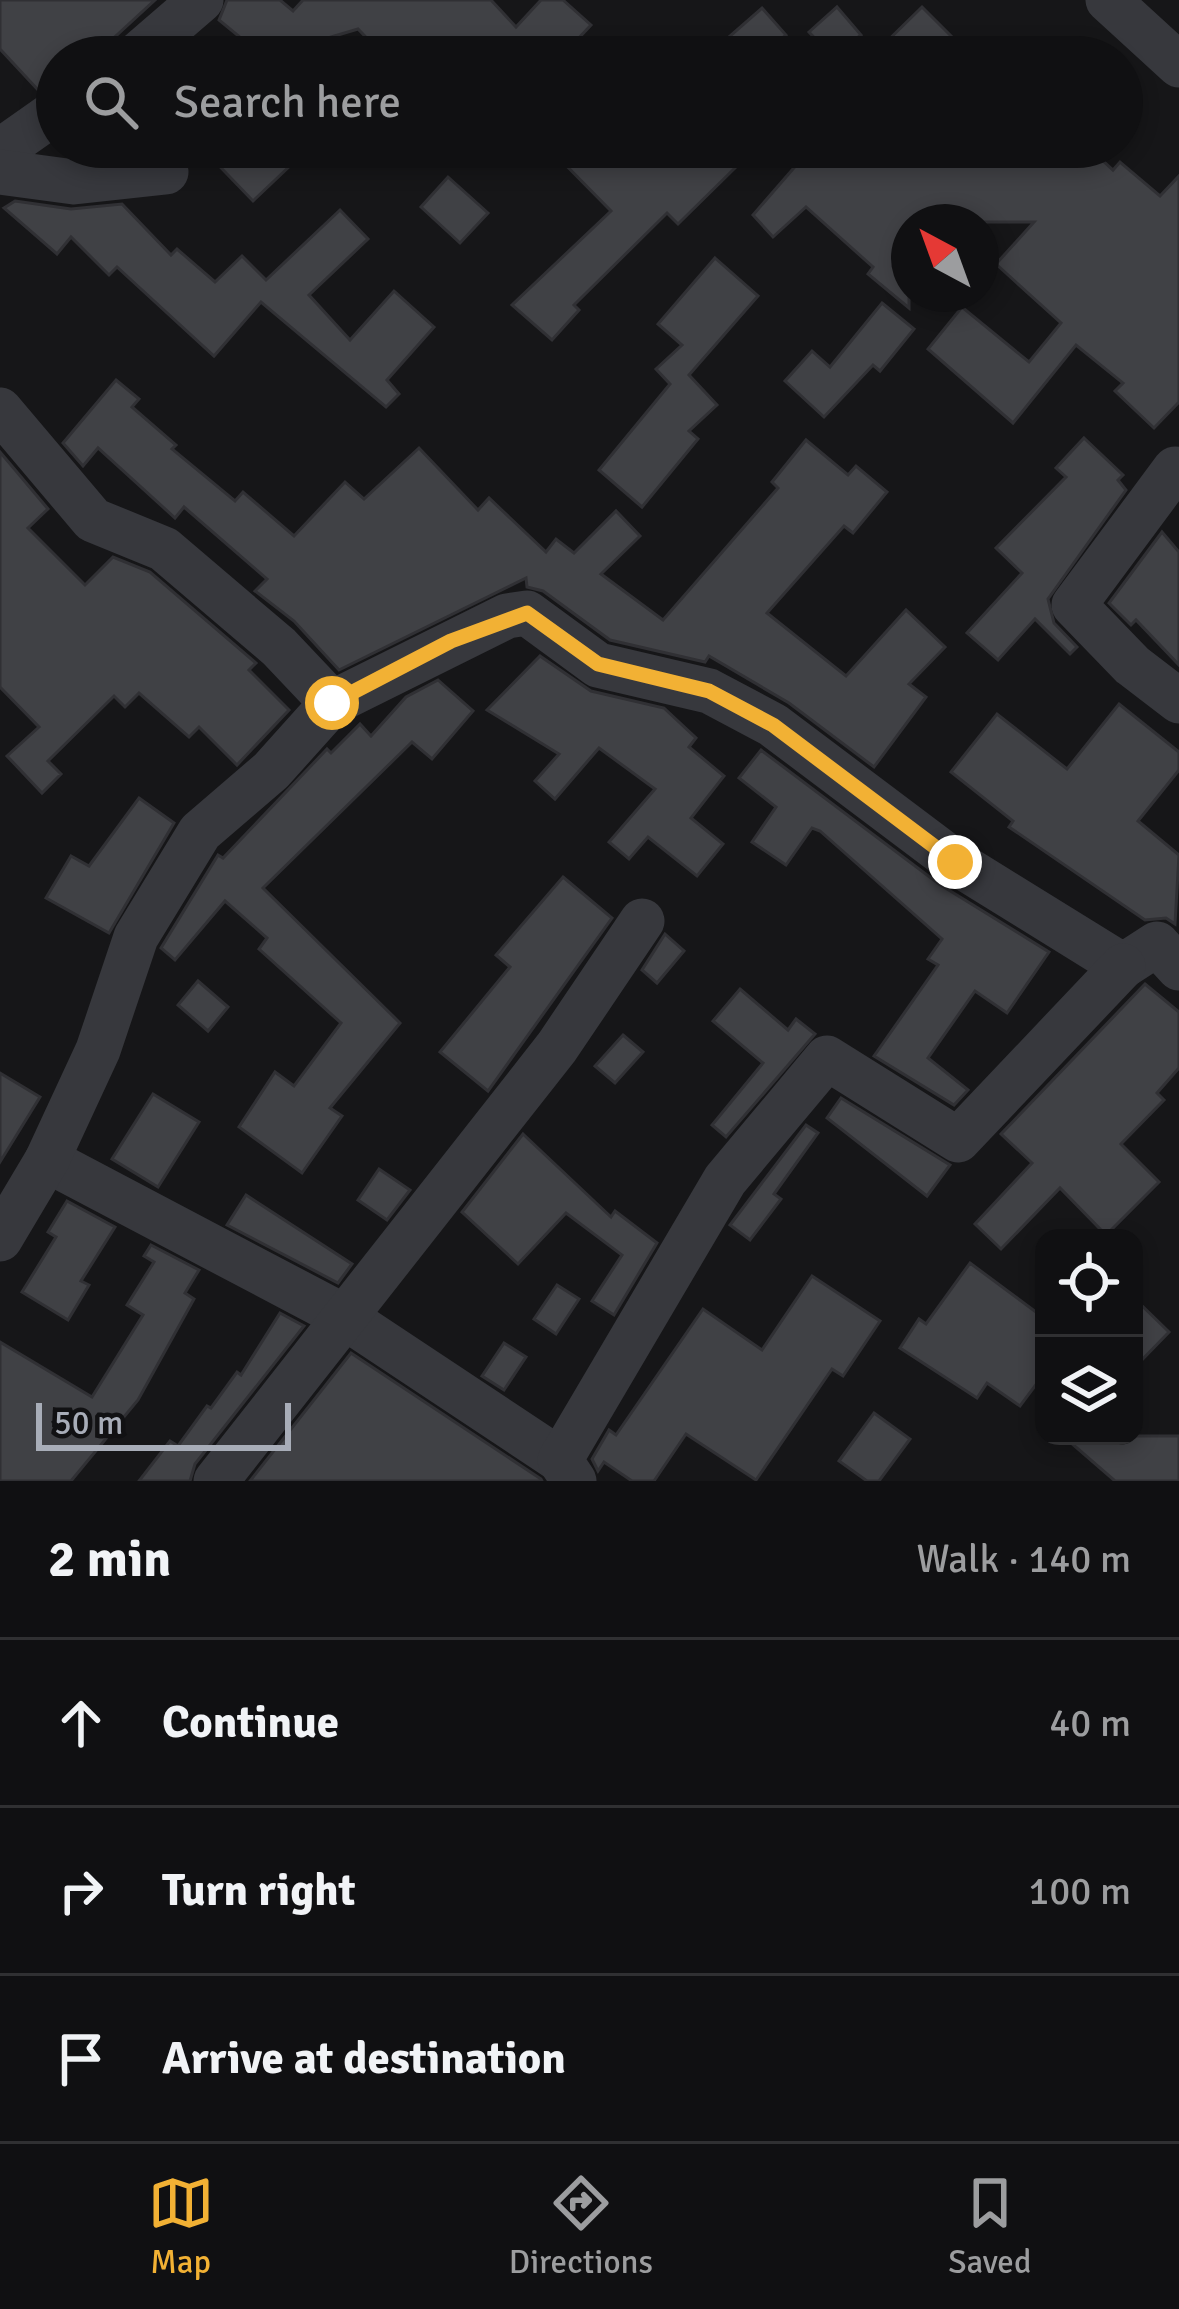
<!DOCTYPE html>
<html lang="en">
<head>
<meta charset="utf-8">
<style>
  :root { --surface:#101012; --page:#1e1e20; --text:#f1f3f6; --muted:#9c9d9f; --line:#303032; --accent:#f2b134 }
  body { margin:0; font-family:Signika,sans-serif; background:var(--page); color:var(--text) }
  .controls { position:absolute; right:36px; bottom:36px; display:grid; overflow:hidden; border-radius:24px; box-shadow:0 6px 18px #0003 }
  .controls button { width:108px; height:108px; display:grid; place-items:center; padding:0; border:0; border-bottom:3px solid var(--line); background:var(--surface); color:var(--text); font:60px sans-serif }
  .compass { position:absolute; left:891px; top:204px; width:108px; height:108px; border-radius:50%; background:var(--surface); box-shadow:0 6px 18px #0003; rotate:319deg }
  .scale { position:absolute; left:36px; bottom:30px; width:255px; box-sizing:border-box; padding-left:12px; border:6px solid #a8adb8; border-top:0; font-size:33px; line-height:42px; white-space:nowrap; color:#a8adb8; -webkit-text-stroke:9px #111113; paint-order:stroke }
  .stop { position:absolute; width:36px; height:36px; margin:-27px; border:9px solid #f2b134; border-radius:50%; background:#fff }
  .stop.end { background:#f2b134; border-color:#fff; box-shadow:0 3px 12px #0008 }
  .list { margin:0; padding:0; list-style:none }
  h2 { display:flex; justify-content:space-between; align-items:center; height:156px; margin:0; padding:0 48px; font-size:51px }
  h2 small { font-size:39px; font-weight:400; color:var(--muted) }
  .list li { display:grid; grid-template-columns:78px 1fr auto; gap:36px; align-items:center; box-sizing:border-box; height:168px; padding:0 48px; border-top:3px solid var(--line) }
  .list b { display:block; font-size:45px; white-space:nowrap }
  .list em { font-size:39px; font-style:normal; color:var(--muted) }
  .icon { flex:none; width:66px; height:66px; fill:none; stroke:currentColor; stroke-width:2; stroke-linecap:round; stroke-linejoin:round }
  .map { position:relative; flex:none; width:1179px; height:1481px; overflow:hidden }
  .search { position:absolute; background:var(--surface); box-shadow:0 6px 18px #0003; left:36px; right:36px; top:36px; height:132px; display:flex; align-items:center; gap:30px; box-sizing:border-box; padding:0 42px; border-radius:66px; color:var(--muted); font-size:45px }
  .sheet { height:660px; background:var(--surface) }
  nav { display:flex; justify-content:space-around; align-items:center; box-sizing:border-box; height:168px; border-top:3px solid var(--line); background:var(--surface); font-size:33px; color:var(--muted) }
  nav a { display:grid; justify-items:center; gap:6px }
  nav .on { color:var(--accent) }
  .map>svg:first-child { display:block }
  .building { fill:#404145; stroke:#303034; stroke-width:3 }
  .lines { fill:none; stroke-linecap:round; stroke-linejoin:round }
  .minor { stroke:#37383d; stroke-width:45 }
  .route { stroke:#f2b134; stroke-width:15 }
</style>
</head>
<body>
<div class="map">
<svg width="1179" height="1481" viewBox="0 0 1179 1481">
  <rect width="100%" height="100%" fill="#161618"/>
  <g class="building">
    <path d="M 0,0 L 155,0 L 93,57 L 57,57 L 57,84 L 39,91 L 0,49 Z"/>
    <path d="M 227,0 L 280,0 L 293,11 L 303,0 L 491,0 L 516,27 L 541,0 L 563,0 L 591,25 L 561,57 L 385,57 L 358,29 L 264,57 L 219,20 Z"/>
    <path d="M 837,7 L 861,35 L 832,57 L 809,32 Z"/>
    <path d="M 922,7 L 951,36 L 929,57 L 871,57 Z"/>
    <path d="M 762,8 L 786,35 L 761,57 L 706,57 Z"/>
    <path d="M 201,147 L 277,147 L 293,163 L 253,201 Z"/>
    <path d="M 548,147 L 724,147 L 740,163 L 678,224 L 667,213 L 574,305 L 579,310 L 552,340 L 512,305 L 611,211 Z"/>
    <path d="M 812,147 L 1088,147 L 1113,170 L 1120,162 L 1160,196 L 1179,176 L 1179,402 L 1154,428 L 1115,391 L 1123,383 L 1076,345 L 1013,423 L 928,349 L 962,307 L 1029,362 L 1061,323 L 996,264 L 1034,222 L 909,222 L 909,308 L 868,274 L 873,267 L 806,207 L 773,237 L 753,215 Z"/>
    <path d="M 448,177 L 488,213 L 460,243 L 421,207 Z"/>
    <path d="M 15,201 L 71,209 L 122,204 L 171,255 L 177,249 L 215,282 L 242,256 L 266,280 L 340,210 L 368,239 L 309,295 L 350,340 L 394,291 L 434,327 L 387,380 L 399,394 L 386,407 L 261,302 L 214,356 L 117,267 L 109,275 L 71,237 L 57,254 L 4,208 Z"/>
    <path d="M 715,258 L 758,296 L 689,375 L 717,405 L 689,431 L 698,439 L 642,507 L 599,470 L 670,384 L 656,369 L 682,345 L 658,324 Z"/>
    <path d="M 882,303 L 914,329 L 880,371 L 873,365 L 824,417 L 785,381 L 812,351 L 830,367 Z"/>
    <path d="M 116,380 L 139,399 L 132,407 L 176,445 L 172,449 L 235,501 L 243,492 L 294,536 L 345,482 L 364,499 L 419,448 L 478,510 L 489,498 L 546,552 L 556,539 L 574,553 L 616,511 L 640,536 L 601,574 L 663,620 L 778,488 L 772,482 L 806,440 L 848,475 L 856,466 L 887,492 L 853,533 L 844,526 L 767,613 L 846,676 L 906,610 L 945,647 L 909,684 L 926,697 L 874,767 L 789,703 L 709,656 L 705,662 L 610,640 L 543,591 L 527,587 L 526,578 L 339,670 L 294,621 L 255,591 L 267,579 L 184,507 L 175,518 L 98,448 L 83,466 L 63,443 Z"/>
    <path d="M 1084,438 L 1123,475 L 1118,480 L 1126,490 L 1048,599 L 1054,623 L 1077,647 L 1070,654 L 1035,619 L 998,660 L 967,633 L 1022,573 L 996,548 L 1066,477 L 1056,468 Z"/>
    <path d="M 0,452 L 48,509 L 28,528 L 85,585 L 113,557 L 150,572 L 256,663 L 249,670 L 289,710 L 237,765 L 199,727 L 189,737 L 139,693 L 125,707 L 114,696 L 48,761 L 61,774 L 42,793 L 7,756 L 39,727 L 0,687 Z"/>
    <path d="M 1162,532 L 1179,552 L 1179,665 L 1136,620 L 1131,625 L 1109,603 Z"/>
    <path d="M 540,656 L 591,691 L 664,708 L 696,738 L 689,747 L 724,776 L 691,818 L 723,844 L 697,876 L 648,837 L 629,859 L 609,842 L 655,789 L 599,748 L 555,799 L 535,781 L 559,754 L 487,710 Z"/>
    <path d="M 438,680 L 473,711 L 432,759 L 412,742 L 263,888 L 400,1023 L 330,1108 L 342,1116 L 302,1173 L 239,1127 L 275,1072 L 294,1086 L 341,1023 L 259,949 L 267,938 L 225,901 L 175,960 L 161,948 L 218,855 L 223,858 L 327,749 L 331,753 L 360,724 L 371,736 L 406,697 Z"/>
    <path d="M 1119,704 L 1179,752 L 1179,770 L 1138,821 L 1179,855 L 1175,924 L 1166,918 L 1145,920 L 1009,827 L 1013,821 L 951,772 L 997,714 L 1067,769 Z"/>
    <path d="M 761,750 L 939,884 L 1049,952 L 1007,1013 L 975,991 L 928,1058 L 968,1090 L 954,1105 L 874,1056 L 938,965 L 928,959 L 942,939 L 820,831 L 812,828 L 786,865 L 752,842 L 776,807 L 739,778 Z"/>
    <path d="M 139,798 L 174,823 L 109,933 L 46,898 L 71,856 L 89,866 Z"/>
    <path d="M 563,877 L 612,918 L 488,1091 L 440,1052 L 510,967 L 496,955 Z"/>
    <path d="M 665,934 L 684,951 L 657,983 L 642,970 Z"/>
    <path d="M 198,981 L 228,1007 L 208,1031 L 178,1005 Z"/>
    <path d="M 1145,984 L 1179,1012 L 1179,1068 L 1157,1093 L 1164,1100 L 1121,1144 L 1159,1182 L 1106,1235 L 1060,1188 L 1001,1249 L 975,1224 L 1032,1163 L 1001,1134 Z"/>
    <path d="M 740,989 L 788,1030 L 796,1019 L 815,1034 L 726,1137 L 712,1125 L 763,1063 L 713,1021 Z"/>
    <path d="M 623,1035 L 643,1052 L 615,1083 L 595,1066 Z"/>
    <path d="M 0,1073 L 40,1097 L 0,1162 Z"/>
    <path d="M 153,1094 L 199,1122 L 158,1187 L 112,1159 Z"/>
    <path d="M 841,1098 L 950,1165 L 927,1196 L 827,1118 Z"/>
    <path d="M 806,1125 L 818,1133 L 774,1194 L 781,1199 L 750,1240 L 730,1225 Z"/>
    <path d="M 523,1134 L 611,1217 L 615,1211 L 657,1243 L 614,1315 L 592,1301 L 622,1255 L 566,1213 L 518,1264 L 462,1212 Z"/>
    <path d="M 379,1169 L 410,1190 L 387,1220 L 358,1200 Z"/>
    <path d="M 246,1195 L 352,1264 L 338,1283 L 227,1225 Z"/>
    <path d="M 67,1201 L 115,1227 L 81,1281 L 89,1285 L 68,1320 L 22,1292 L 56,1237 L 48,1232 Z"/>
    <path d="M 151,1245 L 199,1270 L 185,1293 L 194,1299 L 138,1400 L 71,1481 L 0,1481 L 0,1342 L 92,1397 L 143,1315 L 127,1305 L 154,1262 L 144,1256 Z"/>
    <path d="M 970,1263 L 1044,1318 L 1044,1374 L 1020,1406 L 987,1383 L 977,1398 L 900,1348 L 919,1319 L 926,1324 Z"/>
    <path d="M 812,1276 L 880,1321 L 843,1376 L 832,1369 L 756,1480 L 686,1434 L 654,1481 L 632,1481 L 604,1462 L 598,1471 L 592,1459 L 609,1430 L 616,1435 L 703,1309 L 762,1350 Z"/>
    <path d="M 557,1285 L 579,1299 L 556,1334 L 534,1319 Z"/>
    <path d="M 1134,1298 L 1169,1332 L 1134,1368 Z"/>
    <path d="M 280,1313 L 304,1326 L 195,1464 L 190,1481 L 139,1481 L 170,1441 L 178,1446 L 207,1406 L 211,1408 L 237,1372 L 241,1375 Z"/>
    <path d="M 504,1343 L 526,1357 L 504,1390 L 482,1376 Z"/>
    <path d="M 351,1353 L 541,1479 L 542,1481 L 250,1481 Z"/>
    <path d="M 874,1413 L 910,1439 L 879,1481 L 867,1481 L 839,1461 Z"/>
    <path d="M 1063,1436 L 1179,1436 L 1179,1481 L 1115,1481 Z"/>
  </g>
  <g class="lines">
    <g class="minor">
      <path d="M 1108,0 L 1179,65"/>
      <path d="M 135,57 L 201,0"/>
      <path d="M 0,151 L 57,111"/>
      <path d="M 0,172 L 74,182 L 166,172"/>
      <path d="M 0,410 L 93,520 L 164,549 L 279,647 L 332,703"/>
      <path d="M 1175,469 L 1074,605 L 1132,665 L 1179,701"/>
      <path d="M 47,1160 L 343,1316 L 560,1460"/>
      <path d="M 0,1239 L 47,1160 L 98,1050 L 136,937 L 200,832 L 271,771 L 332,703 L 507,616 L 527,613 L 598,665 L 709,691 L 773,725 L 955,862 L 1123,966 L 1157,944 L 1179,968"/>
      <path d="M 216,1481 L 557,1047 L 642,921"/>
      <path d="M 574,1481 L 560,1460 L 725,1180 L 827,1058 L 958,1140 L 1123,966"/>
    </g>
  </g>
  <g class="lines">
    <path class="route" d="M 332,703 L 451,641 L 527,613 L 598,664 L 709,691 L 773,725 L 955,862"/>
  </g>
</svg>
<div class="controls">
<button><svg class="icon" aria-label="locate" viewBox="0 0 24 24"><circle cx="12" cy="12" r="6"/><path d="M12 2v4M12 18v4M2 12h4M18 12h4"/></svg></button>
<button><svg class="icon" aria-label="layers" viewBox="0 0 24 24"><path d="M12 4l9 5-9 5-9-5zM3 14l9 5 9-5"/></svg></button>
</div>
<svg class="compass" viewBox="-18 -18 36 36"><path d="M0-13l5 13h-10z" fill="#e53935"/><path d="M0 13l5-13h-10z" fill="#9c9d9f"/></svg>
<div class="scale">50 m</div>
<div class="stop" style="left:332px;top:703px"></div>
<div class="stop end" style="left:955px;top:862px"></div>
<div class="search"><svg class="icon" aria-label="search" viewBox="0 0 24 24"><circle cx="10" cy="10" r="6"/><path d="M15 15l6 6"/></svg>Search here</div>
</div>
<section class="sheet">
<h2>2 min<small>Walk · 140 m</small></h2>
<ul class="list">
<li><svg class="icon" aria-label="ahead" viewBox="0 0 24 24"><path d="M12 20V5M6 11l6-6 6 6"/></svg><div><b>Continue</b></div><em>40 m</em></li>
<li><svg class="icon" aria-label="right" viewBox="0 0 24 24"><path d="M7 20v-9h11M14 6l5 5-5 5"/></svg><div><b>Turn right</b></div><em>100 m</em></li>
<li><svg class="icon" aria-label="arrive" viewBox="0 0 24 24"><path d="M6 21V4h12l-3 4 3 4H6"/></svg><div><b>Arrive at destination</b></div></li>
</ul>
</section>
<nav>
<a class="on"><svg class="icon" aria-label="map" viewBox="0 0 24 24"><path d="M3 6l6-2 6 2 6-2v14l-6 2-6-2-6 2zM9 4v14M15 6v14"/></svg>Map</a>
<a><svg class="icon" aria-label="directions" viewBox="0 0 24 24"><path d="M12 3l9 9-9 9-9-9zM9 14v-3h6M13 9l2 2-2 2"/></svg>Directions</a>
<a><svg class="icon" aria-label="saved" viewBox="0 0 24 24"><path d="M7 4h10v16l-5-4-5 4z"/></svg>Saved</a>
</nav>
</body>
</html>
